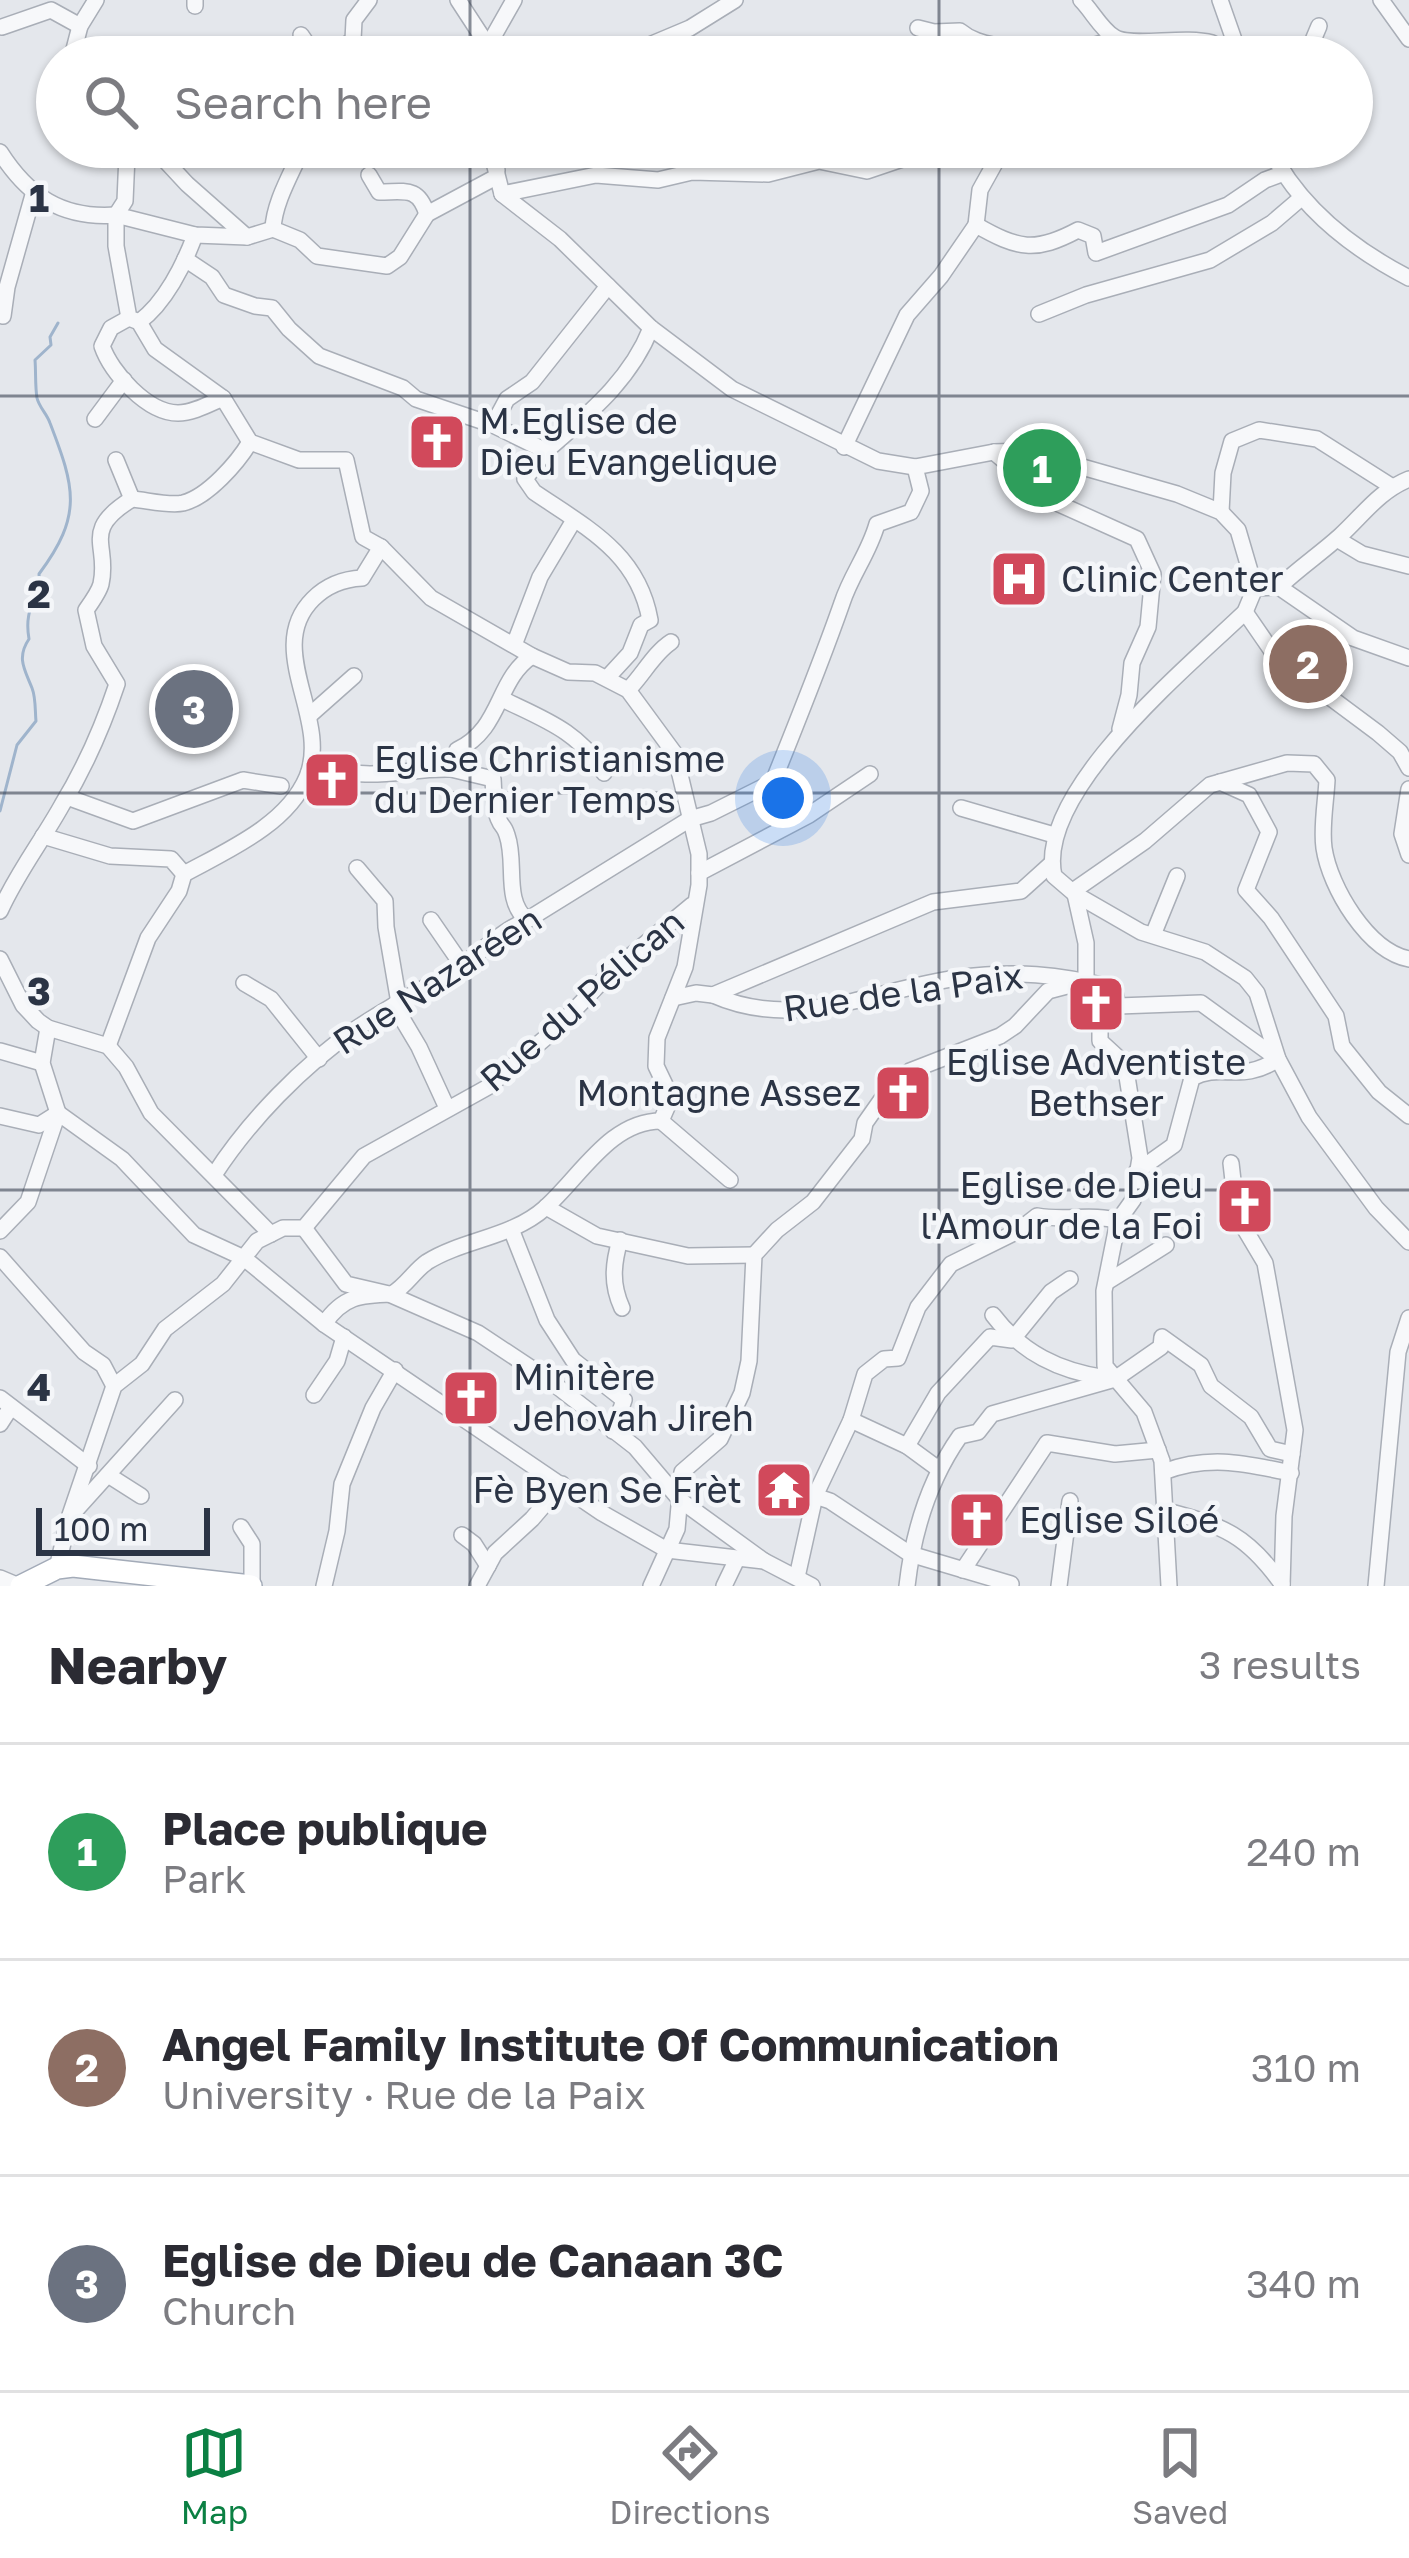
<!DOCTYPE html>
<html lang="en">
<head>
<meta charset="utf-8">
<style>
  :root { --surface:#fff; --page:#f2f2f3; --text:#2b2b33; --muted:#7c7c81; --line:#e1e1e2; --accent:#0b8043 }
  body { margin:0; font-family:"Golos Text",sans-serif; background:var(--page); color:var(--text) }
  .scale { position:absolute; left:36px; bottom:30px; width:174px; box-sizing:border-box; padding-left:12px; border:6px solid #2b3445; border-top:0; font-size:33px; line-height:42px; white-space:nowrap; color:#2b3445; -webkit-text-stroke:9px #f4f6f9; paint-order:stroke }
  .you { position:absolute; left:783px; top:798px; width:42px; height:42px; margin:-30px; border:9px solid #fff; border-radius:50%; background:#1a73e8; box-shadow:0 0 0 18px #1a73e833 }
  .badge { display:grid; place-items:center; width:78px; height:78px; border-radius:50%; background:var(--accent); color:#fff; font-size:39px; font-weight:700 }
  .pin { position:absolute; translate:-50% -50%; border:6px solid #fff; box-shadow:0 3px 12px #0006 }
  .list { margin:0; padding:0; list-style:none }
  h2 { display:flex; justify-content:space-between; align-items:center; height:156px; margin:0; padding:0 48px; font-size:51px }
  h2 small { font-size:39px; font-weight:400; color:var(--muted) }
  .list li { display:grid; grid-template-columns:78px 1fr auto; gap:36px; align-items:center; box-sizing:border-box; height:216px; padding:0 48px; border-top:3px solid var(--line) }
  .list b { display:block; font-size:45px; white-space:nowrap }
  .list p { margin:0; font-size:39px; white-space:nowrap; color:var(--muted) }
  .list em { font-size:39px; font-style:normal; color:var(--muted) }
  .icon { flex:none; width:66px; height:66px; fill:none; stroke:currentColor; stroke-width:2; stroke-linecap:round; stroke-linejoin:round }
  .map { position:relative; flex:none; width:1409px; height:1586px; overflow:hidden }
  .search { position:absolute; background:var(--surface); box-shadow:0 3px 9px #0004; left:36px; right:36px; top:36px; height:132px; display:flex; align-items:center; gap:30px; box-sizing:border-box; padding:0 42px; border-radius:66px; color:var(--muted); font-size:45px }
  .sheet { height:804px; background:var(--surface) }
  nav { display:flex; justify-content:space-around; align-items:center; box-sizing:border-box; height:168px; border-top:3px solid var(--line); background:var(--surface); font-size:33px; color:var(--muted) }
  nav a { display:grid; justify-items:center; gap:6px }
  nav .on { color:var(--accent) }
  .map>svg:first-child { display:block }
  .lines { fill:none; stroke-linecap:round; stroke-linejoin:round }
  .stream { stroke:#9fb4cc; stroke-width:3 }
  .minor-casing { stroke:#a9aeb7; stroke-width:18 }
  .major-casing { stroke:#a3abb8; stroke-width:24 }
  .minor { stroke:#f7f8fa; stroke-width:15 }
  .major { stroke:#fff; stroke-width:21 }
  .grid { fill:none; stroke:#2b3445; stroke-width:3; stroke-opacity:0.55 }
  .labels { text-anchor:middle; stroke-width:9; stroke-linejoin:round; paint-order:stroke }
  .poi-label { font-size:36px; fill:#2b3445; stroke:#f4f6f9; text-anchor:start }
  .street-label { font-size:36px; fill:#2b3445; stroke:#f4f6f9 }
  .grid-label { font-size:39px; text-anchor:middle; font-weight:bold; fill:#2b3445; stroke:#f4f6f9; stroke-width:9; stroke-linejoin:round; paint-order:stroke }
</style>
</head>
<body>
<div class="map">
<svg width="1409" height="1586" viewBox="0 0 1409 1586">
  <rect width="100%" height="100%" fill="#e4e7ec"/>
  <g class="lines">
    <path class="stream" d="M 0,811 L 17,745 L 36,721 C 35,712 36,698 32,688 C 25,670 16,658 29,639 C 23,605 41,598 39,574 C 83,515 75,488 50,423 C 47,414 39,407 37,398 C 35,386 36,372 35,360 L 51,345 L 50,337 L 58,323"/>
    <g class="minor-casing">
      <g id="minor">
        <path d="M 195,0 L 195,6"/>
        <path d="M 458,0 L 488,46"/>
        <path d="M 1081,0 C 1092,11 1101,29 1114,37 C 1130,48 1184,35 1212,43"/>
        <path d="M 1220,0 L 1240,57"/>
        <path d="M 1381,0 L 1409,39"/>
        <path d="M 2,27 L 51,10 L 80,26"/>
        <path d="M 918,28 L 934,32 L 960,31 C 980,48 1005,43 1026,57"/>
        <path d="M 301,35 L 316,57"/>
        <path d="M 72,57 L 80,26 L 96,0"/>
        <path d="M 326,57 L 353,40 L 354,20 L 369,0"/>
        <path d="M 486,57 L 488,46 L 514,0"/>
        <path d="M 621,57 L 690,28 L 735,0"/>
        <path d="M 1054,57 L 1116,39"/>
        <path d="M 1306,57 L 1319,26"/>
        <path d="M 57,107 L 57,109"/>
        <path d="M 109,147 L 127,155 L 141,152 L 161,156 L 187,184 L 247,237"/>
        <path d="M 303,147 C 292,173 274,202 273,229 L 300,240 L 317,256 L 387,266 L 400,257 L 427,214 L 496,177 L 497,170"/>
        <path d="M 490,147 L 502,194 L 560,239 L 651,328 L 732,389 L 878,461 L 915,467 L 994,452 L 1026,451 L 1177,494 L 1221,512 L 1238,530 L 1255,588 L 1245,612 C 1189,666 1035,792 1054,876 L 1075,894 L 1141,932 L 1205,952 L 1245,978 L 1257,993 L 1278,1059 L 1309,1117 L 1376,1208 L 1409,1242"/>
        <path d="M 1269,147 C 1298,206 1351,248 1409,278"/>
        <path d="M 0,152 C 28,196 62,219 116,215 L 116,246 L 129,318 L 139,322 L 155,349 L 223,398 L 250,442 L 299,460 L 346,460 L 363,537 L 381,547 L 431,598 L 532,656 L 568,672 L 595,673 L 628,690 L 675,754 L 699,854 L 699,885 L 685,967 L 657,1038 L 656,1066 L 667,1089 L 668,1105 L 661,1121 L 730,1180"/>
        <path d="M 127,155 L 125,201 L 116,215 L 195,235 L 247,237 L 273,229"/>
        <path d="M 369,175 L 379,192 C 405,192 418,186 427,214"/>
        <path d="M 502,194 L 596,175 L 658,180 L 692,172 L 768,174 L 819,161 L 867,171 L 938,147"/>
        <path d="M 976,225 L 980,190 L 995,163 L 996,147"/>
        <path d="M 185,259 L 212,277 L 224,295 L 255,306 L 272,308 L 289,329 L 319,356 L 403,388 L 416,399 L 493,425 L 546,451 C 588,414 630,381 651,328"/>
        <path d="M 1039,314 L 1086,295 L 1210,260 L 1272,223 L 1300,199"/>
        <path d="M 3,316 L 7,287 L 33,195"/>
        <path d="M 129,318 L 111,328 L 102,346 C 111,372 147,413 178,413 C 193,413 209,404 223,398"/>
        <path d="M 139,322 C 165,303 184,265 195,235"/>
        <path d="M 95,419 L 124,380"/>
        <path d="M 493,425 L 507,399 L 532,382 L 608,286"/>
        <path d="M 844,447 L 907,315 L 941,276 L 976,225 C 1018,249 1035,253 1078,230 L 1093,236 L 1096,253 L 1228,205 L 1265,180 L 1284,173"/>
        <path d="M 546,451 L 525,479 L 534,492 C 587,528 638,553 650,620 L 641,625 L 630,653 L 607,678"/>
        <path d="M 994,452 L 1048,499 L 1137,539 L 1153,574 L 1148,627 L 1132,663 L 1129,695 L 1120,729"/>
        <path d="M 116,460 L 132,499"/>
        <path d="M 1221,512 L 1223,473 L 1232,441 L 1259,430 L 1317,439 L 1391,486"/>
        <path d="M 1337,539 L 1362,554 L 1409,566"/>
        <path d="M 1279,587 L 1353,638 L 1409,658"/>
        <path d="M 1255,588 L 1279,587 C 1299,568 1320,554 1340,536 C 1363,515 1379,491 1409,479"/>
        <path d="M 1245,612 L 1276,657 L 1378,733 L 1400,752 L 1409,768"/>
        <path d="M 514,645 L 540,577 L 574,520"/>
        <path d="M 628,690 C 643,675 654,653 671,642"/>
        <path d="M 502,699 C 543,719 579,731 604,773"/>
        <path d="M 310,715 L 354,676"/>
        <path d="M 451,769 L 493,779 C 494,791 493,807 498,818 C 503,830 503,823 507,835 C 517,863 503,900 527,920"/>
        <path d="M 309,772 C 331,769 349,774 370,774 C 398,774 423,768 451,769 L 457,750 C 502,729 496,680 532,656"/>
        <path d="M 1220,782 L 1249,795 L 1269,832 L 1246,890 L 1271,918 L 1336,1016 L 1342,1046 L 1379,1092 L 1409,1116"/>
        <path d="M 1409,789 L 1402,834 L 1409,855"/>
        <path d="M 67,797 L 133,821 L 243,780 L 281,786"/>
        <path d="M 961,808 L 1054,835"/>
        <path d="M 43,836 L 110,856 L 171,859 L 184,874"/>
        <path d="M 357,868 L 385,901 L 386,927 L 399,1003"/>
        <path d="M 699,873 L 809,815 L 870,774"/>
        <path d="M 1073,891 L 1145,841 L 1210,785 L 1287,763 L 1314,764 L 1327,780 C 1326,801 1321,827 1324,848 C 1330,888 1368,951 1409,959"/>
        <path d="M 0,911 C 17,873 42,841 62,805 C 85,767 103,726 117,684 L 94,646 L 86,610 C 91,603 99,592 101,584 C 110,545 80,531 132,499 C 146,500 169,506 183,503 C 208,497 238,462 250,442"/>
        <path d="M 431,920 L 462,965"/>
        <path d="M 1153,935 L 1177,876"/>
        <path d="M 0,959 L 23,1005 L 38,1021 L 48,1028 L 108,1046 L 126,1067 L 151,1113 L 271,1234"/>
        <path d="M 244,983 L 271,999 L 319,1059"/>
        <path d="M 713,995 C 796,1032 873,990 957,978 C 1015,970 1058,974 1114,988 L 1118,1006 L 1201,1003 L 1278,1059 C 1241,1084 1221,1062 1192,1078 L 1174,1145 L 1136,1172"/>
        <path d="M 673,998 L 696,993 L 713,995 L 933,902 L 1021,891 L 1051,864"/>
        <path d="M 394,1005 L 419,1047 L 447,1108"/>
        <path d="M 1118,1006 L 1114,1014 L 1081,1021 L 1100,1022 L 1100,1041 L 1125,1064 L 1140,1158 L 1133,1200 L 1118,1221 L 1104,1291 L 1105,1366 L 1144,1412 L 1162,1461 L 1169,1586"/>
        <path d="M 108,1046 L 148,938 L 179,891 L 184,874 C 226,851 287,825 307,777 C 331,718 263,649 313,599 C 327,585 343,579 362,578 L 381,547"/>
        <path d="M 0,1051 L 42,1063"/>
        <path d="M 0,1116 L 39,1125 L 58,1113 L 122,1159 L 194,1235 L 244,1258 L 324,1324 L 602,1513 L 667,1550 L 764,1561 L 812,1586"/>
        <path d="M 1231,1163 L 1237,1216 L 1265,1263 L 1295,1430 L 1284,1516 L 1282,1586"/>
        <path d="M 214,1175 C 249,1121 302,1066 356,1029 C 389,1006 425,989 459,967 C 483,951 500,932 527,920 L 690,819 L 711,813 L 773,782 C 797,722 821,663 842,603 C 851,575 869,553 877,524 L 911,512 L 921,491 L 915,467"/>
        <path d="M 546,1207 L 597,1236 L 688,1256 L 754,1255"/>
        <path d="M 304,1228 L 346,1284 L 389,1294 L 478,1333 L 549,1380 L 635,1447 L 680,1500 L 764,1561"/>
        <path d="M 511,1229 L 547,1320 L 573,1360 L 624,1400 L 613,1431"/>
        <path d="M 0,1231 L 28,1202 L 58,1113 L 42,1063 L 48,1028"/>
        <path d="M 620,1240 C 613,1264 611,1284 622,1308"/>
        <path d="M 0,1257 L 84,1352 L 103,1365 L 114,1386"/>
        <path d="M 1107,1282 L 1166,1245"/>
        <path d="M 993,1315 C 1022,1353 1059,1371 1106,1378"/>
        <path d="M 324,1324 C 343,1296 360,1295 392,1294 C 406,1286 414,1271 427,1262 C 464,1239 511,1238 545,1208 C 581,1176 610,1121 661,1121"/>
        <path d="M 314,1395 L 337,1361 L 344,1337"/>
        <path d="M 0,1398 L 89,1466"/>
        <path d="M 851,1420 L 907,1446 L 937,1468"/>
        <path d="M 0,1424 L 11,1407"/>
        <path d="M 907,1446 L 938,1393 L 990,1337 L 1012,1340 L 1051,1292 L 1070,1279"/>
        <path d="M 1163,1472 C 1209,1455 1243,1463 1291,1473"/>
        <path d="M 108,1475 L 141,1496"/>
        <path d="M 815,1496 L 830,1501 L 910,1554 L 1011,1584"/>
        <path d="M 75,1511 L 175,1400"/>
        <path d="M 1167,1511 C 1224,1526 1247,1535 1282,1584"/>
        <path d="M 241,1527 L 252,1544 L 252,1586"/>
        <path d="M 462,1535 L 474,1544 L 488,1566"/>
        <path d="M 57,1568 L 69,1518 L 114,1386 L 142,1364 L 165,1329 L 223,1284 L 257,1241 L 283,1228 L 304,1228 L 364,1156 L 488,1087 L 557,1028 L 610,973 L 692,905"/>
        <path d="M 963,1570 L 1047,1443 L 1115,1454 L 1158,1450"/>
        <path d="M 797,1577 L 815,1496 L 851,1420 L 865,1374 L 884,1359 L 898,1358 L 918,1307 L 951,1264 L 1018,1231 L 1037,1216 C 1065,1221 1094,1213 1118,1221"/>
        <path d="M 0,1578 L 19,1586"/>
        <path d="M 324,1586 L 337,1531 L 342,1484 L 373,1408 L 395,1370"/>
        <path d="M 477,1586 L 495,1553 L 532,1519 L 562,1484"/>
        <path d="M 651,1586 L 677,1529 L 682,1472 L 720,1439 L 742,1393 L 749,1361 L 754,1255 L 777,1230 L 813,1202 L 862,1139 L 865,1123 L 891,1086 L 910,1071 L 1000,1036 L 1015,1026 L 1048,991 L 1086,981 L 1086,943 L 1075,894"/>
        <path d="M 724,1586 L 737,1559"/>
        <path d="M 907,1586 C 913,1533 929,1480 960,1436 L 978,1432 L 992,1414 L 1115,1379 L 1161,1347 L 1162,1337 L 1201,1365 L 1211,1386 L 1251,1417 L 1270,1449 L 1292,1454"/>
        <path d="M 1059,1586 L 1070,1501"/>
        <path d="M 1376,1586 L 1398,1352 L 1409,1318"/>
      </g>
    </g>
    <g class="major-casing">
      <path id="major" d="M 21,1586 L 57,1568 L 73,1566 L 251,1586"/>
    </g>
    <use href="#minor" class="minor"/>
    <use href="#major" class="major"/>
  </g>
  <path class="grid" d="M 470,0 L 470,57M 939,0 L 939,57M 470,147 L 470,1586M 939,147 L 939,1586M 0,396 L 1409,396M 0,793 L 1409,793M 0,1190 L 1409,1190"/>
  <defs>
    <g id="church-square" transform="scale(3)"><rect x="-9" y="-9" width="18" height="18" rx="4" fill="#d1495b" stroke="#f4f6f9"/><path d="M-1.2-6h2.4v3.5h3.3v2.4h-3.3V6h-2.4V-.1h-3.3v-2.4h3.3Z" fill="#fff"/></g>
    <g id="hospital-square" transform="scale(3)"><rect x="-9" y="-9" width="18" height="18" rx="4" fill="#d1495b" stroke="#f4f6f9"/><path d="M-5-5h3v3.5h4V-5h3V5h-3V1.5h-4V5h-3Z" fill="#fff"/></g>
    <g id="temple-square" transform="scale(3)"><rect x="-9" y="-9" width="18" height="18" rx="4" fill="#d1495b" stroke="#f4f6f9"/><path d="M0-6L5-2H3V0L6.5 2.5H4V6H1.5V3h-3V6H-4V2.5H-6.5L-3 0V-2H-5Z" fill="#fff"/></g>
  </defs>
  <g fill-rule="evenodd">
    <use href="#church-square" x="437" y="442"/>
    <use href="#hospital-square" x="1019" y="579"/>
    <use href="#church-square" x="332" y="780"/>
    <use href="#church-square" x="1096" y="1004"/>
    <use href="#church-square" x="903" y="1093"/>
    <use href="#church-square" x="1245" y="1206"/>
    <use href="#church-square" x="471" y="1398"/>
    <use href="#temple-square" x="784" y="1490"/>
    <use href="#church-square" x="977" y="1520"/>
  </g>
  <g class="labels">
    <g class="poi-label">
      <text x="479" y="434">M.Eglise de<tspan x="479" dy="41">Dieu Evangelique</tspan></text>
      <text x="1061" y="592">Clinic Center</text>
      <text x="374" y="772">Eglise Christianisme<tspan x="374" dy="41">du Dernier Temps</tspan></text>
      <text x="1096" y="1075" text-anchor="middle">Eglise Adventiste<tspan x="1096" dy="41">Bethser</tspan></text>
      <text x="861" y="1106" text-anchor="end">Montagne Assez</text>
      <text x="1203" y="1198" text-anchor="end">Eglise de Dieu<tspan x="1203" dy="41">l'Amour de la Foi</tspan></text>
      <text x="513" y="1390">Minitère<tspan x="513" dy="41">Jehovah Jireh</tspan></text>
      <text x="742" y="1503" text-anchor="end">Fè Byen Se Frèt</text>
      <text x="1019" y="1533">Eglise Siloé</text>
    </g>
    <g class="street-label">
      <text transform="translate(437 980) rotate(-33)" y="13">Rue Nazaréen</text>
      <text transform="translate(903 992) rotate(-8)" y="13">Rue de la Paix</text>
      <text transform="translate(582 1000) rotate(-41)" y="13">Rue du Pélican</text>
    </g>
  </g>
  <g class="grid-label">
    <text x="39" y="212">1</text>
    <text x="39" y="608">2</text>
    <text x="39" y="1005">3</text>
    <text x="39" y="1401">4</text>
  </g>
</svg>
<div class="scale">100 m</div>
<div class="you"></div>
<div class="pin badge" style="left:1042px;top:468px;background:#2e9e5b">1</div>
<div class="pin badge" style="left:1308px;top:664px;background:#8d6e63">2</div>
<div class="pin badge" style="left:194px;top:709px;background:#6b7280">3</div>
<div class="search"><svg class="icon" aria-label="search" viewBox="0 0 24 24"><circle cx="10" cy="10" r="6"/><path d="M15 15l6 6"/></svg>Search here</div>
</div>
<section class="sheet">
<h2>Nearby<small>3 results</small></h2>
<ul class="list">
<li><span class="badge" style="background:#2e9e5b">1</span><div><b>Place publique</b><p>Park</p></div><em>240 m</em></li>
<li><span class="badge" style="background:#8d6e63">2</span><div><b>Angel Family Institute Of Communication</b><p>University · Rue de la Paix</p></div><em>310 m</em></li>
<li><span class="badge" style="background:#6b7280">3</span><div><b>Eglise de Dieu de Canaan 3C</b><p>Church</p></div><em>340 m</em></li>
</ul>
</section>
<nav>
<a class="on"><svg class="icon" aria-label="map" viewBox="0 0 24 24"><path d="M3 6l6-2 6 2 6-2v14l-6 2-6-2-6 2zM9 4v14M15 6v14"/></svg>Map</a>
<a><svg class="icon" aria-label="directions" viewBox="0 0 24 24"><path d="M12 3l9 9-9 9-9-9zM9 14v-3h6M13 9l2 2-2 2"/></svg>Directions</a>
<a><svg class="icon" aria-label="saved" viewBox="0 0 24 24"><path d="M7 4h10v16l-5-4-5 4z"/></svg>Saved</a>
</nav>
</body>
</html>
